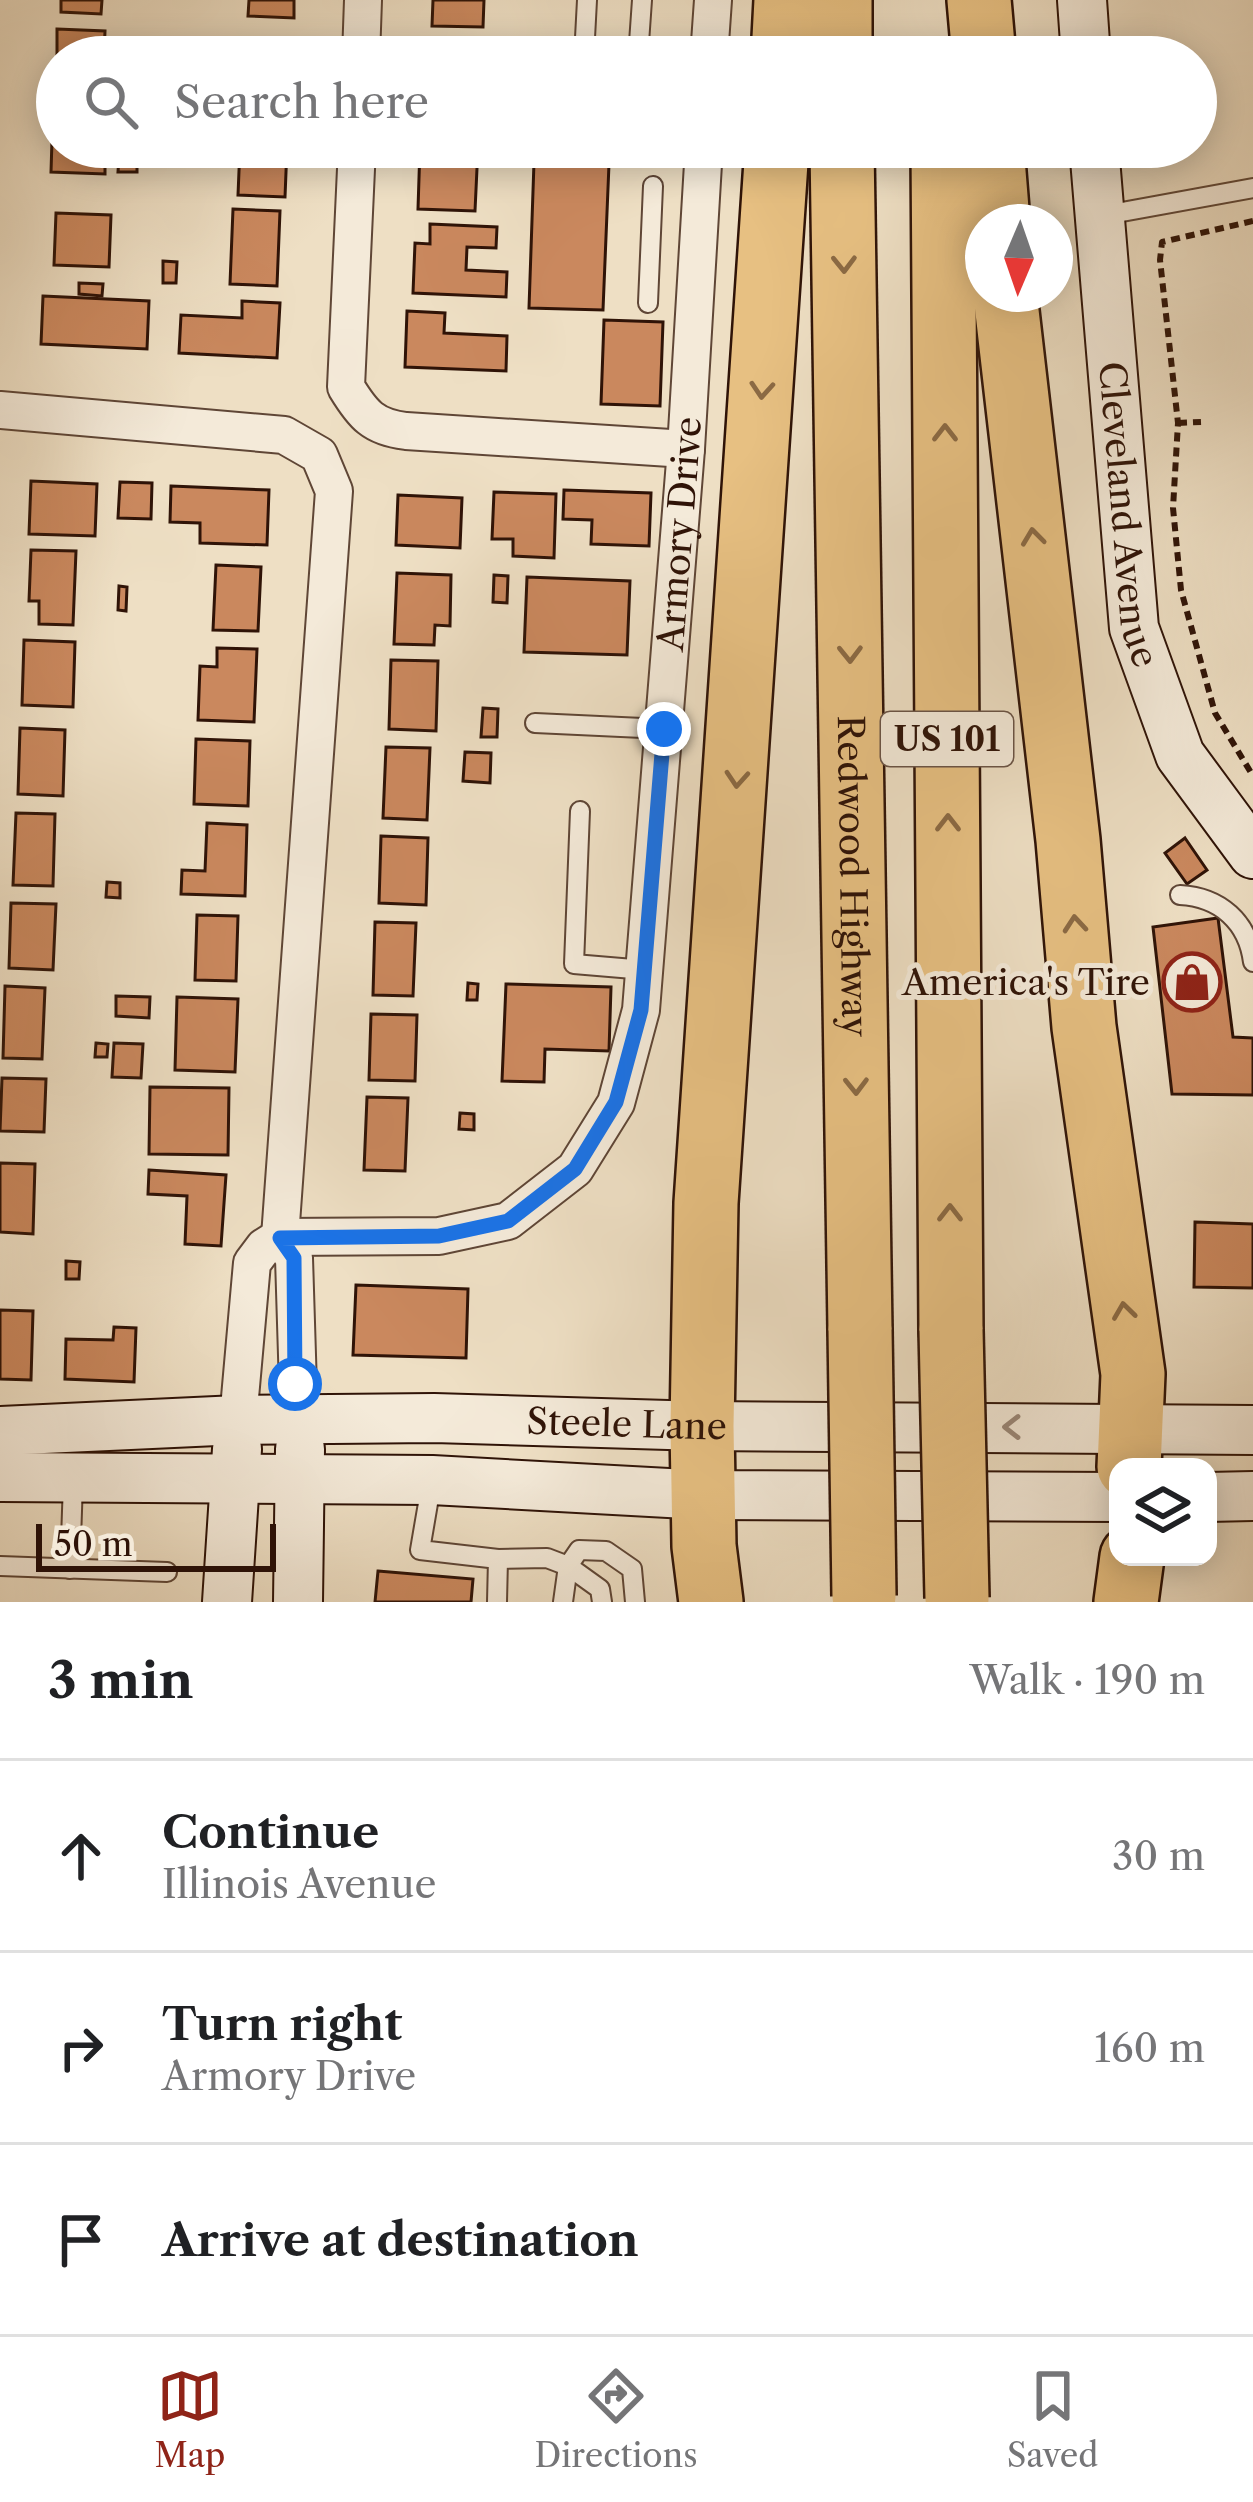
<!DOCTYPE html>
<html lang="en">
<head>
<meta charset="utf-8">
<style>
  :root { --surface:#fff; --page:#f2f2f2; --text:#202124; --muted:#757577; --line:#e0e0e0; --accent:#8f2418 }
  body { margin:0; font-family:"Libre Caslon Text",serif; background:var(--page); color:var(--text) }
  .controls { position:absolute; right:36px; bottom:36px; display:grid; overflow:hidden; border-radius:24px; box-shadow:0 6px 30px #0003 }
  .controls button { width:108px; height:108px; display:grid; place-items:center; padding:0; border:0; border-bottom:3px solid var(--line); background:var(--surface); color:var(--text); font:60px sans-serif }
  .compass { position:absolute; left:965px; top:204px; width:108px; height:108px; border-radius:50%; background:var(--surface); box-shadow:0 6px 30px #0003; rotate:182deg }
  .scale { position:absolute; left:36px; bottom:30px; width:240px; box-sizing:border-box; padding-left:12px; border:6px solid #2f1307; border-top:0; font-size:33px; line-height:42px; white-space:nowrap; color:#2f1307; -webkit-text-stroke:9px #f4ead9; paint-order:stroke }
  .stop { position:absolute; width:36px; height:36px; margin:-27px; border:9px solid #1a73e8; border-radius:50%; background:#fff }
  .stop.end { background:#1a73e8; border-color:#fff; box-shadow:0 3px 12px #0008 }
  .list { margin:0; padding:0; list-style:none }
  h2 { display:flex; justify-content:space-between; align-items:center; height:156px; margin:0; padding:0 48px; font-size:51px }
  h2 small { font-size:39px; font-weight:400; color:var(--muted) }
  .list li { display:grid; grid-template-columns:78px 1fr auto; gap:36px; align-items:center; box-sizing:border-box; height:192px; padding:0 48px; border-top:3px solid var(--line) }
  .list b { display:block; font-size:45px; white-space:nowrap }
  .list p { margin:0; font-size:39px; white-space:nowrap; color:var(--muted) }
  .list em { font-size:39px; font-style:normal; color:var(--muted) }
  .icon { flex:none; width:66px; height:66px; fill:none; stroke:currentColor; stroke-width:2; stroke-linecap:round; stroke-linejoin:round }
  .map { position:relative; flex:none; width:1253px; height:1602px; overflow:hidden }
  .search { position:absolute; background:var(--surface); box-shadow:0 6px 30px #0003; left:36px; right:36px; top:36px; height:132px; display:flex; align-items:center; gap:30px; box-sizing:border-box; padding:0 42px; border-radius:66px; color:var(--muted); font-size:45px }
  .sheet { height:732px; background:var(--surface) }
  nav { display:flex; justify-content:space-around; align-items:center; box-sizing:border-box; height:168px; border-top:3px solid var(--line); background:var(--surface); font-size:33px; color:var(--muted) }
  nav a { display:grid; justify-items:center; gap:6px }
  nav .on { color:var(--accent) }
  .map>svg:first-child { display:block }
  .building { fill:#ca885e; stroke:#2f1307; stroke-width:3 }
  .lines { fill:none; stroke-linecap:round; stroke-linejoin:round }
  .lane-casing { stroke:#5f4636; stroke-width:22 }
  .street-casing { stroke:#5f4636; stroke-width:40 }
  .secondary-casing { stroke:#2f1307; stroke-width:52 }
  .highway-casing { stroke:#2f1307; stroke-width:68 }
  .path { stroke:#2f1307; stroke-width:6; stroke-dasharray:9 6; stroke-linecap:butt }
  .lane { stroke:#f4ead9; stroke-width:18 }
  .street { stroke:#f4ead9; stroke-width:36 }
  .secondary { stroke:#f4ead9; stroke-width:48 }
  .highway { stroke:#e7c082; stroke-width:63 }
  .highway-bridge-casing { stroke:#2f1307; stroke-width:68; stroke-linecap:butt }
  .highway-bridge { stroke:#e7c082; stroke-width:63 }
  .oneway { stroke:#8b6a44 }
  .oneway2 { stroke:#9b897a }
  .route { stroke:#1a73e8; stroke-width:15 }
  .labels { text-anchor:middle; stroke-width:10; stroke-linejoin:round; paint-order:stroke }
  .shield { fill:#f4ead9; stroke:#6a5446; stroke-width:3 }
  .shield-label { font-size:33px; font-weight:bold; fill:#2f1307 }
  .street-label { font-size:36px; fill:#2f1307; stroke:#f4ead9 }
  .poi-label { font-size:36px; fill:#2f1307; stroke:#f4ead9; text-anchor:end }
</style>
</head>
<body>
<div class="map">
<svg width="1253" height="1602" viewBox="0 0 1253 1602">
  <rect width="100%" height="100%" fill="#eedfc4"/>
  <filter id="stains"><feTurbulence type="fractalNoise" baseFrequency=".00167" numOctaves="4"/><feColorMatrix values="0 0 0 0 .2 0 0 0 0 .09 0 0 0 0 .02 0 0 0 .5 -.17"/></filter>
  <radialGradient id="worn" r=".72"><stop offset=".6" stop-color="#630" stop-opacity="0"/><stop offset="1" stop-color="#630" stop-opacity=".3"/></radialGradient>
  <g class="building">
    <path d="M 61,0 L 102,0 L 101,14 L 61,12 Z"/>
    <path d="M 249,0 L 294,0 L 294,18 L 248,16 Z"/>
    <path d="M 433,0 L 484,0 L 483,27 L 432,26 Z"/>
    <path d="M 57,29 L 105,31 L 104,57 L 57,57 L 57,93 Z"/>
    <path d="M 245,38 L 293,39 L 292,57 L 245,57 Z"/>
    <path d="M 425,45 L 491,49 L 491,57 L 424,57 Z"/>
    <path d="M 53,108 L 57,108 L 57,147 L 105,147 L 105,174 L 51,172 Z"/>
    <path d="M 240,147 L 287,147 L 285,197 L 238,195 Z"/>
    <path d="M 420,147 L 478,147 L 475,211 L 418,209 Z"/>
    <path d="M 119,156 L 137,157 L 137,172 L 118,172 Z"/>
    <path d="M 534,162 L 609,164 L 603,310 L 529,308 Z"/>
    <path d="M 233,209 L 280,211 L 277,286 L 230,284 Z"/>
    <path d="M 56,213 L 111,215 L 109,267 L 54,265 Z"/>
    <path d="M 430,224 L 497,227 L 496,248 L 467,247 L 466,270 L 507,272 L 506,297 L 413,293 L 415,243 L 430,244 Z"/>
    <path d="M 163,261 L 177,262 L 176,283 L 163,283 Z"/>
    <path d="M 79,283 L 103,284 L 102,296 L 79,294 Z"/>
    <path d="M 43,296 L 149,301 L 147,349 L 41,344 Z"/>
    <path d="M 242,301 L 280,303 L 277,358 L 179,353 L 181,315 L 242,318 Z"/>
    <path d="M 407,311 L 445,313 L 444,333 L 507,336 L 506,371 L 405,367 Z"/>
    <path d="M 604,320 L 663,322 L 660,406 L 601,404 Z"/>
    <path d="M 31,481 L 97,484 L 95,536 L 29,534 Z"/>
    <path d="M 120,482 L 152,483 L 151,519 L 118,518 Z"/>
    <path d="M 171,486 L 269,490 L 267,545 L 200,543 L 200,523 L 170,522 Z"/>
    <path d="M 564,490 L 651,493 L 649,546 L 591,544 L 592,520 L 563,519 Z"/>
    <path d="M 494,492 L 556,494 L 554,558 L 513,556 L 513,539 L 492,539 Z"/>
    <path d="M 398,495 L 462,498 L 460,548 L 396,545 Z"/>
    <path d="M 31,550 L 76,551 L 73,625 L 39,624 L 39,601 L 29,601 Z"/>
    <path d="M 216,565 L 261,567 L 258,631 L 213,630 Z"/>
    <path d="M 397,573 L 451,575 L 450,626 L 435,625 L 434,645 L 394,644 Z"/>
    <path d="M 494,575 L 508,576 L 507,603 L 493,602 Z"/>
    <path d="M 527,577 L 630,581 L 627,655 L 524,652 Z"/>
    <path d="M 119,586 L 127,587 L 126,611 L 118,610 Z"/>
    <path d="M 24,640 L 75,642 L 73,707 L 22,705 Z"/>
    <path d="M 217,648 L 257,649 L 254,722 L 198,720 L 200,666 L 217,667 Z"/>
    <path d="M 391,660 L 438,661 L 436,731 L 389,729 Z"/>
    <path d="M 483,708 L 498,709 L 497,737 L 481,737 Z"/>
    <path d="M 20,728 L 65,730 L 63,796 L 18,794 Z"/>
    <path d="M 196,739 L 250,741 L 248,806 L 194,804 Z"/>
    <path d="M 386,747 L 430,748 L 427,820 L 383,818 Z"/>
    <path d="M 465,752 L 491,753 L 490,783 L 463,781 Z"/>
    <path d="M 16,813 L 55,814 L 53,886 L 13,885 Z"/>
    <path d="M 207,823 L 247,825 L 245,896 L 181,894 L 182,870 L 205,871 Z"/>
    <path d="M 381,836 L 428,838 L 426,905 L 379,903 Z"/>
    <path d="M 1185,838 L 1207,870 L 1187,884 L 1165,853 Z"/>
    <path d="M 107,882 L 120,883 L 120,898 L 106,897 Z"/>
    <path d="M 11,903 L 56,904 L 53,970 L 9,968 Z"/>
    <path d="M 197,915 L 238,916 L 236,981 L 195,980 Z"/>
    <path d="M 1218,918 L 1233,1037 L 1253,1038 L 1253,1095 L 1172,1094 L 1153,927 Z"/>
    <path d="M 375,922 L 416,923 L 413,996 L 373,995 Z"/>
    <path d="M 468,983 L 478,984 L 477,1000 L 467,1000 Z"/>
    <path d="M 506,984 L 611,987 L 609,1051 L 545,1049 L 544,1082 L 502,1081 Z"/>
    <path d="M 5,986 L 45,988 L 42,1059 L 3,1058 Z"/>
    <path d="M 116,996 L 150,997 L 149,1018 L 116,1016 Z"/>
    <path d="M 177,997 L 238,999 L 235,1072 L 175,1070 Z"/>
    <path d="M 371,1014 L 417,1015 L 415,1081 L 369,1080 Z"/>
    <path d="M 96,1043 L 108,1044 L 107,1057 L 95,1057 Z"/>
    <path d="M 114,1043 L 143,1044 L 141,1078 L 112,1077 Z"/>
    <path d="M 2,1078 L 46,1079 L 44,1132 L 0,1131 Z"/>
    <path d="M 150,1087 L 229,1088 L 228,1155 L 149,1154 Z"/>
    <path d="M 367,1097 L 408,1098 L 405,1171 L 364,1170 Z"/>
    <path d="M 460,1113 L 474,1114 L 474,1130 L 459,1129 Z"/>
    <path d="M 0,1163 L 35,1164 L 33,1234 L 0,1232 Z"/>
    <path d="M 149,1170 L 226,1175 L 221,1246 L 185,1244 L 187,1196 L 148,1194 Z"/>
    <path d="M 1195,1222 L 1253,1224 L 1253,1288 L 1194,1287 Z"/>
    <path d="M 66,1261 L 80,1262 L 79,1279 L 66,1279 Z"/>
    <path d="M 356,1285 L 468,1289 L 466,1358 L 353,1355 Z"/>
    <path d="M 0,1310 L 33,1311 L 31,1380 L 0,1379 Z"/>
    <path d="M 114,1327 L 136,1328 L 134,1382 L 65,1379 L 66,1339 L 113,1340 Z"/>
    <path d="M 378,1571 L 473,1579 L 471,1602 L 375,1602 Z"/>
  </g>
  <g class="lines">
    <g class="lane-casing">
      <g id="lane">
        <path d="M 584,57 L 587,0"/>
        <path d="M 638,57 L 642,0"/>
        <path d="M 1100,216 L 1253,188"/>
        <path d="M 648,303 L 653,186"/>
        <path d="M 535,723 L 664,729"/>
        <path d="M 580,811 L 574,964 L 645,970"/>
        <path d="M 1180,895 C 1220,897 1248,922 1253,962"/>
        <path d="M 432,1480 L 420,1550 L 498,1559 L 547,1558 L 568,1566 L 600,1589 L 602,1602"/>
        <path d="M 0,1566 L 167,1572"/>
        <path d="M 70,1569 L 73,1482"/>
        <path d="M 497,1602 L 498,1559"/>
        <path d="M 563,1602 L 568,1566 L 579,1550 L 606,1551 L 632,1569 L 635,1602"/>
      </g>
    </g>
    <g class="street-casing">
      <g id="street">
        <path d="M 361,57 L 363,0"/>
        <path d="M 709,57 L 713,0"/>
        <path d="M 357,147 L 346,387 C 363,415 373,427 406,431 L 686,449"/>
        <path d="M 0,410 L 284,435 L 319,455 L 334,491 L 280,1237 L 294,1258 L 299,1420"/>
        <path id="s1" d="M 280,1237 L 439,1236 L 508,1221 L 575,1169 L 616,1103 L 641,1010 L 686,449 L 704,147"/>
        <path d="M 238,1420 L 252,1263 L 264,1247 L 280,1237"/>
      </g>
    </g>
    <g class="secondary-casing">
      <g id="secondary">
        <path d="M 1082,0 L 1086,57"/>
        <path id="s2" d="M 1094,147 L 1134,628 L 1180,755 L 1253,854"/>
        <path id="s3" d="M 0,1431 L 238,1420 L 434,1418 L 702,1426 L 1253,1430"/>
        <path d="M 0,1477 L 432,1480 L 705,1495 L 1118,1497"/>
        <path d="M 1208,1497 L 1253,1496"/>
        <path d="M 227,1602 L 237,1449"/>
        <path d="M 298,1602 L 300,1449"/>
      </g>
    </g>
    <g class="highway-casing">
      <g id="highway">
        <path d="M 840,0 L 840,57"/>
        <path d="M 979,0 L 984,57"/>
        <path d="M 783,57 L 786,0"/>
        <path id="s4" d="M 842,147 L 860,1330"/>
        <path d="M 943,147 L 951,1330"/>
        <path d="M 992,147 L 998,222"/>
        <path d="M 1005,294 L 1068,840 L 1084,1027 L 1133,1374 L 1129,1467"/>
        <path d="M 711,1602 L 704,1546 L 702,1426 L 706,1203 L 777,147"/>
        <path d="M 1126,1602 L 1132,1557"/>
      </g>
    </g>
    <g class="path">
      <path d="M 1148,147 L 1152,162"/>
      <path d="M 1253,221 L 1162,242 L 1160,260 L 1178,423 L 1173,508 L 1181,590 L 1215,713 L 1253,776"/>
      <path d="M 1178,423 L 1201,422"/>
    </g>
    <use href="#lane" class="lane"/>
    <use href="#street" class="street"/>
    <use href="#secondary" class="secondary"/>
    <use href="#highway" class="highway"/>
    <g class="highway-bridge-casing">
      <g id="highway-bridge">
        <path d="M 860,1330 L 864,1596"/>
        <path d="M 951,1330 L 957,1598"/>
      </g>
    </g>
    <use href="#highway-bridge" class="highway-bridge"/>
  </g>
  <defs><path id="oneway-chevron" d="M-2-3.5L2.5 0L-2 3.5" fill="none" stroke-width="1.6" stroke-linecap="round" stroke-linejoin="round" transform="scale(3)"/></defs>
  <g class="oneway">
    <use href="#oneway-chevron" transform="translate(844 264) rotate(89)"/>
    <use href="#oneway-chevron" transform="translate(762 390) rotate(94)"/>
    <use href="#oneway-chevron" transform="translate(945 433) rotate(-90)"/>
    <use href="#oneway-chevron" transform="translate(1033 537) rotate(-97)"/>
    <use href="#oneway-chevron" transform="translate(850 654) rotate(89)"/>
    <use href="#oneway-chevron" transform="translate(737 779) rotate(94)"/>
    <use href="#oneway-chevron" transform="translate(948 823) rotate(-90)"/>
    <use href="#oneway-chevron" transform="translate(1075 924) rotate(-95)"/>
    <use href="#oneway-chevron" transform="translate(856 1086) rotate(89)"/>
    <use href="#oneway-chevron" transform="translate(950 1213) rotate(-90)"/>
    <use href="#oneway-chevron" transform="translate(1124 1311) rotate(-98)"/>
  </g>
  <use class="oneway2" href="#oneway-chevron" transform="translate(1012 1427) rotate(-180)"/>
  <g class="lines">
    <path class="route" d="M 295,1384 L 294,1258 L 280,1238 L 439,1236 L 508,1221 L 575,1169 L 616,1102 L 641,1010 L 664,729"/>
  </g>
  <defs>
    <g id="shop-ring" transform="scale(3)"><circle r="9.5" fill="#f4ead9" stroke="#8f2418" stroke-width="1.5"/><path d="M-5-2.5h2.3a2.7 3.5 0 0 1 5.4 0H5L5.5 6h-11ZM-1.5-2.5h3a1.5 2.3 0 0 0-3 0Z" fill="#8f2418"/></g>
  </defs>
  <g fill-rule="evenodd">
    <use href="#shop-ring" x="1192" y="982"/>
  </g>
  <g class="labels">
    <rect class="shield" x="881" y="712" width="132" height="54" rx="9"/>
    <g class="shield-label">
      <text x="947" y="751">US 101</text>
    </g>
    <g class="street-label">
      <text dy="13" stroke="none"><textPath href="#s2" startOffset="369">Cleveland Avenue</textPath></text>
      <text dy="13" stroke="none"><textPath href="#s1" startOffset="966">Armory Drive</textPath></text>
      <text dy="13" stroke="none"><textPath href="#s4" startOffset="729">Redwood Highway</textPath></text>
      <text dy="13" stroke="none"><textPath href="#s3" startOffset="627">Steele Lane</textPath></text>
    </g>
    <g class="poi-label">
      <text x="1150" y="995">America's Tire</text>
    </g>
  </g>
  <rect width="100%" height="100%" filter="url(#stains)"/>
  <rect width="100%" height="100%" fill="url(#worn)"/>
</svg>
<div class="controls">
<button><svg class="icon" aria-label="layers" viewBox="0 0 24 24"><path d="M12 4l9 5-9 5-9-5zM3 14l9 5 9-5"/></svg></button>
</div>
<svg class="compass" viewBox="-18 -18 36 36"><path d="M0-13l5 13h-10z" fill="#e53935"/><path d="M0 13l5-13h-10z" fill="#757577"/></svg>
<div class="scale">50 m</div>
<div class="stop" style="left:295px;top:1384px"></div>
<div class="stop end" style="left:664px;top:729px"></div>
<div class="search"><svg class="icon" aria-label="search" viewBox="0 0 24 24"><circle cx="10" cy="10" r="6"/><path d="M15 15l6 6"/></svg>Search here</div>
</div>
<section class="sheet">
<h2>3 min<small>Walk · 190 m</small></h2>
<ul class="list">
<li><svg class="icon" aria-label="ahead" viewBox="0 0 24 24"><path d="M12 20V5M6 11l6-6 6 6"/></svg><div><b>Continue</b><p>Illinois Avenue</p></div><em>30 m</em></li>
<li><svg class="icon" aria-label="right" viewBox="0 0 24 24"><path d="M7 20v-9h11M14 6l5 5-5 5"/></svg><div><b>Turn right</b><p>Armory Drive</p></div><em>160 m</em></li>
<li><svg class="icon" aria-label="arrive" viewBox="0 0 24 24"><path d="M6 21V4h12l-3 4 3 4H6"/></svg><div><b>Arrive at destination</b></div></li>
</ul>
</section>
<nav>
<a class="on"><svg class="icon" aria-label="map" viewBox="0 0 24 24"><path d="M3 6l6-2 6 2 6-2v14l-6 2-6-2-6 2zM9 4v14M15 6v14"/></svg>Map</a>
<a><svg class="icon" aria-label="directions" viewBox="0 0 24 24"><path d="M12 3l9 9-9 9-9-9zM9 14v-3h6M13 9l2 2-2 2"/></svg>Directions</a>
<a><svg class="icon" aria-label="saved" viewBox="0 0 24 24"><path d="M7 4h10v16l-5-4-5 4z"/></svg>Saved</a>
</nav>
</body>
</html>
